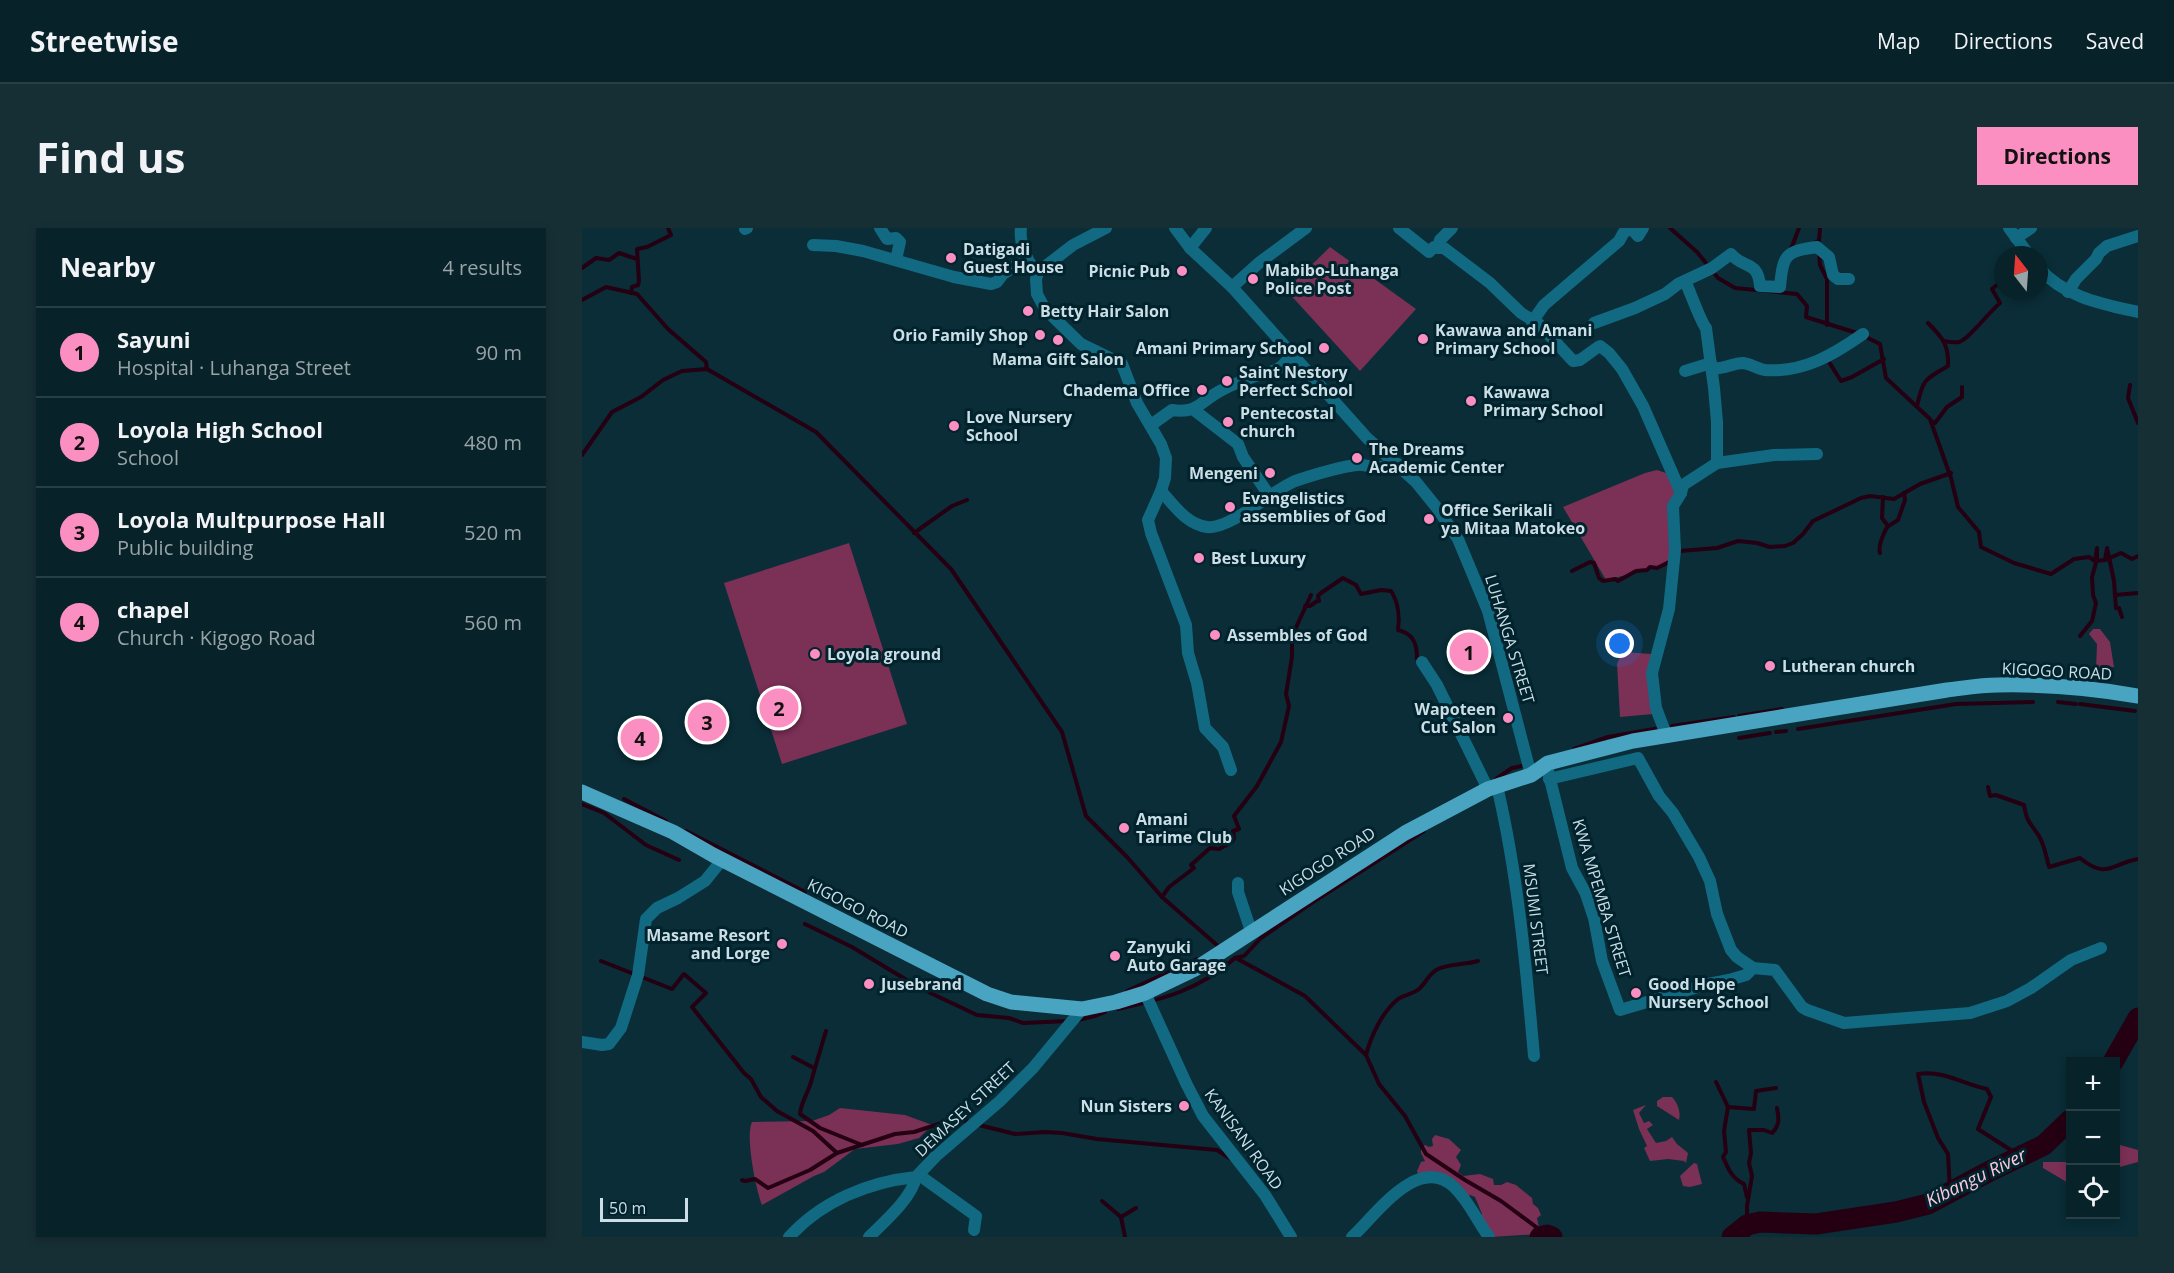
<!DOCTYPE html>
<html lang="en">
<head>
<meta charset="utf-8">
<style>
  :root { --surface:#082229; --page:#162f35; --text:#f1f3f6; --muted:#98a4a8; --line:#293f46; --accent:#fc8fc1 }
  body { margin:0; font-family:"Open Sans",sans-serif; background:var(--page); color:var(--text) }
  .controls { position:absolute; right:18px; bottom:18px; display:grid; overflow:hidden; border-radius:0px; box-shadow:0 3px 9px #0003 }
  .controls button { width:54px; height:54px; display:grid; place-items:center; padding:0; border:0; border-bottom:2px solid var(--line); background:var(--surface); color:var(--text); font:30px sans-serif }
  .compass { position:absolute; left:1412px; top:18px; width:54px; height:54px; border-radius:50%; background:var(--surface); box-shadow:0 3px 9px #0003; rotate:343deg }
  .scale { position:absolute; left:18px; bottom:15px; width:88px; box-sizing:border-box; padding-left:6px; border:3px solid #ccdee5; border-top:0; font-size:16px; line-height:21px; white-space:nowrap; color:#ccdee5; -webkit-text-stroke:4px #00232d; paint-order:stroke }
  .you { position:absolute; left:1038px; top:416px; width:21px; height:21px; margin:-15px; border:4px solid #fff; border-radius:50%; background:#1a73e8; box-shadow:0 0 0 9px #1a73e833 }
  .badge { display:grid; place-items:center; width:39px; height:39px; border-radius:50%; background:var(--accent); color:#111; font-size:20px; font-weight:700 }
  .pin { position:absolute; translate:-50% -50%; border:3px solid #fff; box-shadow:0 2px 6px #0006 }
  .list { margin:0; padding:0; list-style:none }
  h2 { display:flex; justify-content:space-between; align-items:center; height:78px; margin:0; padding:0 24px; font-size:26px }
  h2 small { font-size:20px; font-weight:400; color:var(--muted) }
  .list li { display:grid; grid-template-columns:39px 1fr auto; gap:18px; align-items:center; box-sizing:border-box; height:90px; padding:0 24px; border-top:2px solid var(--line) }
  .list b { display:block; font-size:22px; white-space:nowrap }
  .list p { margin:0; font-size:20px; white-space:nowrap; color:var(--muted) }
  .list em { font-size:20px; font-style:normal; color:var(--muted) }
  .icon { flex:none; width:33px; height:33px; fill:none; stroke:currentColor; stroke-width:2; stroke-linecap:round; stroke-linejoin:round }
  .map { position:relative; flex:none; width:1556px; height:1009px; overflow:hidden; border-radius:0px }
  header { display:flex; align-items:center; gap:36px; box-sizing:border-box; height:84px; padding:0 30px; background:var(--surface); border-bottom:2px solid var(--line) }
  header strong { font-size:28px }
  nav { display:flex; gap:33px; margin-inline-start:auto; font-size:21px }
  .intro { display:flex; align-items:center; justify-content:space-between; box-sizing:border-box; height:144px; padding:0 36px }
  h1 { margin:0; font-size:42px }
  .button { padding:15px 27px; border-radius:0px; background:var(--accent); color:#111; font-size:21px; font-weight:700 }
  main { display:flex; gap:36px; padding:0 36px }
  aside { flex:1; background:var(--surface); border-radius:0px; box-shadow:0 3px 9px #0003 }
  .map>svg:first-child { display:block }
  .green { fill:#7b3055 }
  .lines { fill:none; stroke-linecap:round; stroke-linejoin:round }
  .stream { stroke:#240012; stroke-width:4 }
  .river { stroke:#240012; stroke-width:21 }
  .minor { stroke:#116a82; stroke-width:12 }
  .major { stroke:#48a4c1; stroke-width:15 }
  .poi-dot { fill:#fc8fc1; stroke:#00232d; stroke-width:2 }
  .labels { text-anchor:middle; stroke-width:6; stroke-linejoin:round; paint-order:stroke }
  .poi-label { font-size:16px; font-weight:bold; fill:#ccdee5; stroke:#00232d; text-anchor:start }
  .street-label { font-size:16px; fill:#ccdee5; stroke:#00232d }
  .water-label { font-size:18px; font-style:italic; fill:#fcc9de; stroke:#00232d }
</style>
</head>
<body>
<header>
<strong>Streetwise</strong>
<nav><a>Map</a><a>Directions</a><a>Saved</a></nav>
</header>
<div class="intro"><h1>Find us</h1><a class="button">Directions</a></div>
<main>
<aside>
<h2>Nearby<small>4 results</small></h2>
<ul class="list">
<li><span class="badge">1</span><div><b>Sayuni</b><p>Hospital · Luhanga Street</p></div><em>90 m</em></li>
<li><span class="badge">2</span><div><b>Loyola High School</b><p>School</p></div><em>480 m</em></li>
<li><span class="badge">3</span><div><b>Loyola Multpurpose Hall</b><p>Public building</p></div><em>520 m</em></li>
<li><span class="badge">4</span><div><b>chapel</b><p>Church · Kigogo Road</p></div><em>560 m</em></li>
</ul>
</aside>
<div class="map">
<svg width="1556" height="1009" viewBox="0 0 1556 1009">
  <rect width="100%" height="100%" fill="#0a2d37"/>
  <g class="green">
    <path d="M 748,19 L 834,81 L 778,143 L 704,62 Z"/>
    <path d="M 1075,242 L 1087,246 L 1094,266 L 1089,336 L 1024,352 L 981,279 L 1063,245 Z"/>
    <path d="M 267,315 L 325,496 L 200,536 L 142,355 Z"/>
    <path d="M 1511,401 L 1518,401 L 1528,414 L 1532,439 L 1514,441 L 1515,416 L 1507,406 Z"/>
    <path d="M 1042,424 L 1070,426 L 1071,486 L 1038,489 L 1035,436 L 1038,429 L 1041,429 Z"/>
    <path d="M 1081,869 L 1090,869 C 1096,875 1099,885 1097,892 L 1075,878 L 1075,873 Z"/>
    <path d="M 1064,877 L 1057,885 L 1062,895 L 1067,893 L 1071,897 L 1065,901 L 1074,915 L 1084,913 L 1090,909 L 1095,916 L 1106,925 L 1104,935 L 1102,933 L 1086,931 L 1068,933 L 1062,920 L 1065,918 L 1057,901 L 1051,882 Z"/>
    <path d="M 258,880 L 323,887 L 353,898 L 348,899 L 337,910 L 316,916 L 273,921 L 242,944 L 232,948 L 180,977 C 174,962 163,908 170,894 L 230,893 L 247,887 Z"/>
    <path d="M 853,907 L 867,911 L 879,922 L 874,929 L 879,937 L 876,944 L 881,948 L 898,946 L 911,951 L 912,957 L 919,957 L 925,954 L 934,957 L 950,970 L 951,976 L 956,980 L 959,987 L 955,990 L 958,1004 L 956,1006 L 909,1009 L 897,992 L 900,986 L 893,969 L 888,967 L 882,972 L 880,962 L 836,946 L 835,943 L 839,934 L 843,933 L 839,925 L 839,920 L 843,917 L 847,919 L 851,918 L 850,911 Z"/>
    <path d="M 1538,917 L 1556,922 L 1556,934 L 1534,940 L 1534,921 Z"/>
    <path d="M 1488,918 L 1488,956 L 1461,940 L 1461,934 L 1484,934 L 1484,926 Z"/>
    <path d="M 1112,935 L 1115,936 L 1120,956 L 1108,959 L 1101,958 L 1098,948 Z"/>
  </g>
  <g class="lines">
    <g class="stream">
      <path d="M 1088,0 L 1115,24 L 1136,50 L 1153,60 L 1215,66 L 1225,78 L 1224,89 L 1275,105"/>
      <path d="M 1234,14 L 1237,13 L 1238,0"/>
      <path d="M 1209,21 L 1217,0"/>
      <path d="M 1237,24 L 1238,37 L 1245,51 L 1245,97"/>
      <path d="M 0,40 L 14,30 L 27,32 L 37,25 L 55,31"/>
      <path d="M 49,65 L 50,59 L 56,57 L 57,53 L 55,21 L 65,19 L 89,7 L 86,0"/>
      <path d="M 0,72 L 24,59 L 55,66 L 86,101 L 124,134 L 125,141 L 234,204 L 369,341 L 480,504 L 504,588 L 545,629 L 580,669 L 636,718"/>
      <path d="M 1282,108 L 1298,116 L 1304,150 L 1348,191 L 1369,250 L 1376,279 L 1397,304 L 1399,319 L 1432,335 L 1469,346 L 1492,331 L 1507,329 L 1513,333 L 1523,332 L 1539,325 L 1550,331 L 1556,328"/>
      <path d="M 1362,113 C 1367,114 1372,115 1377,114 C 1386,112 1407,84 1418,75 L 1410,61 L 1421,52"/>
      <path d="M 1247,134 L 1259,153 L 1270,149 L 1302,131"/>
      <path d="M 1548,157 L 1546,170 L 1556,195"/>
      <path d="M 1335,178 C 1341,151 1342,152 1366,138 C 1367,117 1361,110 1346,95"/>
      <path d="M 1349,193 L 1353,195 L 1365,179 L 1380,169 L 1380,159"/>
      <path d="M 0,227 L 30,184 L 59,169 L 81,152 L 100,143 L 125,141"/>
      <path d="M 1301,269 L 1300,290 L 1306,298"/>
      <path d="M 332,305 L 370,278 L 385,272"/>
      <path d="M 1098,323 L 1135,320 L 1156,313 L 1175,315 L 1188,319 L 1203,318 L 1211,315 L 1221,306 L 1231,293 L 1279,270 L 1288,268 L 1312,271 L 1338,256 L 1369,245"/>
      <path d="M 1298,325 C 1296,318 1301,307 1304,301 C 1306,297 1312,295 1316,292 L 1323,272 L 1322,265"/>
      <path d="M 1523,332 L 1525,320 L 1532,353 L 1534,380 L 1537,380 L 1540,389"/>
      <path d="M 990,343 L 1008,334 L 1012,335 L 1017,350 L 1021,353 L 1033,351 L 1036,353 L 1054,343 L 1065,342 L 1068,339 L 1075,340 L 1087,334"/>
      <path d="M 1533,367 L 1556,365"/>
      <path d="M 723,378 L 728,378 L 735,373 L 737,373 L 736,368 L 739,365 L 761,350 L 774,357 L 779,366 L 799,362 L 809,363 C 816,374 818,389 816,402 C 832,406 835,416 835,431"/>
      <path d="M 1498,408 L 1510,393 L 1514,375 L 1511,367 L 1510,349 L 1515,331 L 1515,320 L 1513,333"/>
      <path d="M 1476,474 L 1494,476"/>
      <path d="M 1498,476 L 1553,483"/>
      <path d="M 1157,488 L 1200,481"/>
      <path d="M 1090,498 L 1152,489"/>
      <path d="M 1216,501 L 1374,476 L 1451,474"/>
      <path d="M 1194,504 L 1204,503"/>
      <path d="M 1157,510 L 1188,505"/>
      <path d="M 992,521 L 1026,509 L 1078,500"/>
      <path d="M 914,551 L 930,540 L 945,537"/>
      <path d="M 1406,559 L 1408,568 L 1414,567 L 1442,577 C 1445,595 1448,594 1457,608 C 1463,618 1464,629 1467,639 L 1498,630 C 1525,652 1529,636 1556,631"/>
      <path d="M 42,571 L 84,593"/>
      <path d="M 0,576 L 22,585 L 64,617 L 97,632"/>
      <path d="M 104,603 L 223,664"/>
      <path d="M 580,669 L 587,659 L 612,640 L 609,637 L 628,620 L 637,621 L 650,614 L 652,610 L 651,603 L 657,601 L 652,588 L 675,558 L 699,514 L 707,478 L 704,466 L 710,429 L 710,408 L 729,367"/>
      <path d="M 223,696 L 270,719 L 338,760 L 395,787 L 427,790 L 441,795 L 486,793"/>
      <path d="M 654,730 L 723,768 L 784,827 L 797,856 L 823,888 L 844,926 L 883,952 L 919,973 L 965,1007"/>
      <path d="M 19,733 L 90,761 L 102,746 L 124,765 L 110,779 L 162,845 L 169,851 L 179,869 L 195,883 L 231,903 L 255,925"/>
      <path d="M 545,763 L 615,731"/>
      <path d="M 536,781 C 582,771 617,762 653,730 L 662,728 L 679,710 L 731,674 L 842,603"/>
      <path d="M 496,792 L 513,788 L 523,784"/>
      <path d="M 244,803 C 239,820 234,836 229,854 C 226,865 219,874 218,886 L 238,900 L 280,917"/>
      <path d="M 784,827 C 789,808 800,784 816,771 C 822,767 831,766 837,761 C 844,755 847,745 856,741 C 869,735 883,737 896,733"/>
      <path d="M 211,829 L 232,840"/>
      <path d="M 1134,854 L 1146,879 L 1142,903 L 1144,924 L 1141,929 C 1146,940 1150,951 1162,956 L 1165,969"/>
      <path d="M 1146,879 L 1172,881 L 1174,863 L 1194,860"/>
      <path d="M 397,897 L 433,906 L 463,904 L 480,905 L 515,911 L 635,922 L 649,931"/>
      <path d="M 160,952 L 163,953 L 173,951 L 186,960 L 228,942 L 255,925 L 313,906 L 332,904 L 366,893 L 385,893"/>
      <path d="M 1368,964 L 1366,926 L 1356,910 L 1342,874 L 1336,846 C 1363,842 1382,857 1405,861 L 1409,869 L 1396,901 L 1438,928"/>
      <path d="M 520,973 L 539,989 L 543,1009"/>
      <path d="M 539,989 L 554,980"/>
      <path d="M 1165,997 L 1165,978 L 1170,948 L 1167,935 L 1169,925 L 1167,902 L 1182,902 L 1190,905 C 1198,897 1197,890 1195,880"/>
    </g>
    <g class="river">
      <path d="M 1531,834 L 1556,790"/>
      <path d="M 958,1009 L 965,1007 L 970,1009"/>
      <path d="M 1150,1009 L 1165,997 L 1178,994 L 1234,996 L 1314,984 L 1346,976 L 1406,944 L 1462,917 L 1488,892"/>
    </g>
    <g class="minor">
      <path d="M 298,0 L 305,11 L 314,10 L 318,14 L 314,32"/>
      <path d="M 439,0 C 437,14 445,36 456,44 L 454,51 L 455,66 L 463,81 L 499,116 L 540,136 L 555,175 L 579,216 L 584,230 L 583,250 L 579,263 L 566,292 L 569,305 L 604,397 L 606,425 L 615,455 L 623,500 L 641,519 L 649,542"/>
      <path d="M 593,0 L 608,20 L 650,59 L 785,210 L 834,254 L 855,280 L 876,311 L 906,383 L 949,547"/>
      <path d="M 817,0 L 847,24 L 852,19 L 856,20 L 858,12 L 870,0"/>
      <path d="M 1427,0 L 1447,27"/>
      <path d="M 163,1 L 165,0"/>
      <path d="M 1434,10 L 1449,0"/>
      <path d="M 231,17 L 254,18 L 281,23 L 372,49 L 409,56 L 415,54 L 421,46 L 445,30"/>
      <path d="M 608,20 L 624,0"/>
      <path d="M 856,20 L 862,20 L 908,55 L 939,85 L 957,96 L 991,133 L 998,132 L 1016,119 L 1018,118 L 1027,125 L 1040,141 L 1061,178 L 1099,265"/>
      <path d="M 1457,40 C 1482,69 1520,76 1556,84"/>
      <path d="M 456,44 L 491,17 L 524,0"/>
      <path d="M 1103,53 C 1108,63 1119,95 1124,100 L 1132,160 L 1135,194 L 1135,235"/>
      <path d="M 650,59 L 678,34 L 724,0"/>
      <path d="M 1486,64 L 1494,51 L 1514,31 L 1517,25 L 1525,18 L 1556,8"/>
      <path d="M 950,94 L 962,77 L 1037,13 L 1042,4 L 1050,1 L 1056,8 L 1061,0"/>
      <path d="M 1012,95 L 1053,80 L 1083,66 L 1096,56 L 1130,40 L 1149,26 C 1161,41 1176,32 1178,58 L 1198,59 C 1201,27 1203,23 1235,19 L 1247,29 L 1251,47 L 1256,51 L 1267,51"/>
      <path d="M 1130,140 C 1141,142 1150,135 1161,135 C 1169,136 1176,141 1183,142 C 1221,145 1251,127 1281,106"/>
      <path d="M 1103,143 L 1129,135"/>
      <path d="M 612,182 L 656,216 L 661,229 L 687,267"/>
      <path d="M 569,197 L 590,182 C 617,186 619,172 640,162 C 657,153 676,147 694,142 L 700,138 L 710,127"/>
      <path d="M 579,263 C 592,277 604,296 625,299 C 648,302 689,263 713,253 C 731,247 756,239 775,237 C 781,236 787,239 793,239 C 801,239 808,237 816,236"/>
      <path d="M 840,434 L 855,457 L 906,561"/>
      <path d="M 1085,509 L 1074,480 L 1070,445 L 1087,381 L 1093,322 L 1091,278 L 1099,265 L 1101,257 L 1135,235 L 1192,227 L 1235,226"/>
      <path d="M 966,543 L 990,640 L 1004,666 L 1012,690 L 1020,733 L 1038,782 L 1126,756 L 1147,752 L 1164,747 L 1171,740"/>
      <path d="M 967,551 L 1056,530 L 1077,568 L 1091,585 L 1117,629 L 1128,653 L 1135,686 L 1149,722 L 1155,729 L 1171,740 L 1193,742 L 1220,779 L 1225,782 L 1262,795 L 1388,785 L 1425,773 L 1449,760 L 1489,732 L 1519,720"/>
      <path d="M 915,558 C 936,647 944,738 952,828"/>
      <path d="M 656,655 L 656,664 L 669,703"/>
      <path d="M 563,765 L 604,855 L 621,888 L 683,967 L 709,1009"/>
      <path d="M 0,814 L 20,817 L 27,816 L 39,800 L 56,747 L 64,691 L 75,680 L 96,670 L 123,653 L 140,632"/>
      <path d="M 337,947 L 394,988 L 392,1002"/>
      <path d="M 207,1009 C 240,973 286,954 334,949 L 354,928 L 418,873 L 451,840 L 500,781"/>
      <path d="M 287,1009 C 302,994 330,970 334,949"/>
      <path d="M 770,1009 C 793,988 836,925 872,959 C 887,973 895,993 907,1009"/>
    </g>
    <path class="major" d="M 0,564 L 91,604 L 131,627 L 405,766 L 429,774 L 500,781 L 534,774 L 563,765 L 613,741 L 823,605 L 906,561 L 949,547 L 966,535 L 1051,513 L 1365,462 C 1382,460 1399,457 1416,457 C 1463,456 1510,460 1556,468"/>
  </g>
  <g class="poi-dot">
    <circle cx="369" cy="30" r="6"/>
    <circle cx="600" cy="43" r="6"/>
    <circle cx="671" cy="51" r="6"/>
    <circle cx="446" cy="83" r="6"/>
    <circle cx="458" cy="107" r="6"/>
    <circle cx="841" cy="111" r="6"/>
    <circle cx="476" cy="112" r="6"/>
    <circle cx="742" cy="120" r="6"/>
    <circle cx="645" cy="153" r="6"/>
    <circle cx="620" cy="162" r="6"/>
    <circle cx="889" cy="173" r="6"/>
    <circle cx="646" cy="194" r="6"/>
    <circle cx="372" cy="198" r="6"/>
    <circle cx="775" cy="230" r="6"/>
    <circle cx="688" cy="245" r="6"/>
    <circle cx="648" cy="279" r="6"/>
    <circle cx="847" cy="291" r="6"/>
    <circle cx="617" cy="330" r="6"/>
    <circle cx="633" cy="407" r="6"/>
    <circle cx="233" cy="426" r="6"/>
    <circle cx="1188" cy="438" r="6"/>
    <circle cx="926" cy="490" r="6"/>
    <circle cx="542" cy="600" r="6"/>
    <circle cx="200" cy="716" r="6"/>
    <circle cx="533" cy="728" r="6"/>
    <circle cx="287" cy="756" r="6"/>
    <circle cx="1054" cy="765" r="6"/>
    <circle cx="602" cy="878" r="6"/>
  </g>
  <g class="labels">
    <g class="poi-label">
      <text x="381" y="27">Datigadi<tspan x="381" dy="18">Guest House</tspan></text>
      <text x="683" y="48">Mabibo-Luhanga<tspan x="683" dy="18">Police Post</tspan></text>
      <text x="588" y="49" text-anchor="end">Picnic Pub</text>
      <text x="458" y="89">Betty Hair Salon</text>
      <text x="853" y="108">Kawawa and Amani<tspan x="853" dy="18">Primary School</tspan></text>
      <text x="446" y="113" text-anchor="end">Orio Family Shop</text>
      <text x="730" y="126" text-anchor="end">Amani Primary School</text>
      <text x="476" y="137" text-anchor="middle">Mama Gift Salon</text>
      <text x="657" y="150">Saint Nestory<tspan x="657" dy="18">Perfect School</tspan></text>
      <text x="608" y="168" text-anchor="end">Chadema Office</text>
      <text x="901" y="170">Kawawa<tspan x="901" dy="18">Primary School</tspan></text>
      <text x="658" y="191">Pentecostal<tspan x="658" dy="18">church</tspan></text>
      <text x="384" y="195">Love Nursery<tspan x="384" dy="18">School</tspan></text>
      <text x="787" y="227">The Dreams<tspan x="787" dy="18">Academic Center</tspan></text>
      <text x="676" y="251" text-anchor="end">Mengeni</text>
      <text x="660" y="276">Evangelistics<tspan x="660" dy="18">assemblies of God</tspan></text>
      <text x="859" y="288">Office Serikali<tspan x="859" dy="18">ya Mitaa Matokeo</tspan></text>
      <text x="629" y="336">Best Luxury</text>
      <text x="645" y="413">Assembles of God</text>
      <text x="245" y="432">Loyola ground</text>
      <text x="1200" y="444">Lutheran church</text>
      <text x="914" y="487" text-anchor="end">Wapoteen<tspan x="914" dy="18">Cut Salon</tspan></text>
      <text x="554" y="597">Amani<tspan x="554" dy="18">Tarime Club</tspan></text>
      <text x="188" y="713" text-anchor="end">Masame Resort<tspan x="188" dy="18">and Lorge</tspan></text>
      <text x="545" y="725">Zanyuki<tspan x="545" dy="18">Auto Garage</tspan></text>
      <text x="299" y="762">Jusebrand</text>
      <text x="1066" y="762">Good Hope<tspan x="1066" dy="18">Nursery School</tspan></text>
      <text x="590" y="884" text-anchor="end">Nun Sisters</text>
    </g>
    <g class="street-label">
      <text transform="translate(928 411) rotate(73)" y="6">LUHANGA STREET</text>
      <text transform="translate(1475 443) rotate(3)" y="6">KIGOGO ROAD</text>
      <text transform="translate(745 633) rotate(-33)" y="6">KIGOGO ROAD</text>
      <text transform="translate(1020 670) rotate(73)" y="6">KWA MPEMBA STREET</text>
      <text transform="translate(276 680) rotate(27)" y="6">KIGOGO ROAD</text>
      <text transform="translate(954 691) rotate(83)" y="6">MSUMI STREET</text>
      <text transform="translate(383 881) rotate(-43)" y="6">DEMASEY STREET</text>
      <text transform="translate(662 911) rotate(54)" y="6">KANISANI ROAD</text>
    </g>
    <g class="water-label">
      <text transform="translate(1394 950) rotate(-26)" y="6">Kibangu River</text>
    </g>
  </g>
</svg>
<div class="controls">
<button>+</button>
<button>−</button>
<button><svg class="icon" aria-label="locate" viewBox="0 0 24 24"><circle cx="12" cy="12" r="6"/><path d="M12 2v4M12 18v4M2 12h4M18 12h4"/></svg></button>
</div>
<svg class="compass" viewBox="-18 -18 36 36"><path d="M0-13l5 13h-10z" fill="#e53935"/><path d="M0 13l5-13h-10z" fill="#98a4a8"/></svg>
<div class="scale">50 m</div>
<div class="you"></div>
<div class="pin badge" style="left:887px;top:424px">1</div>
<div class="pin badge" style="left:197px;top:480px">2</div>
<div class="pin badge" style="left:125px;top:494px">3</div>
<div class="pin badge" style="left:58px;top:510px">4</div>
</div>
</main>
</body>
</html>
